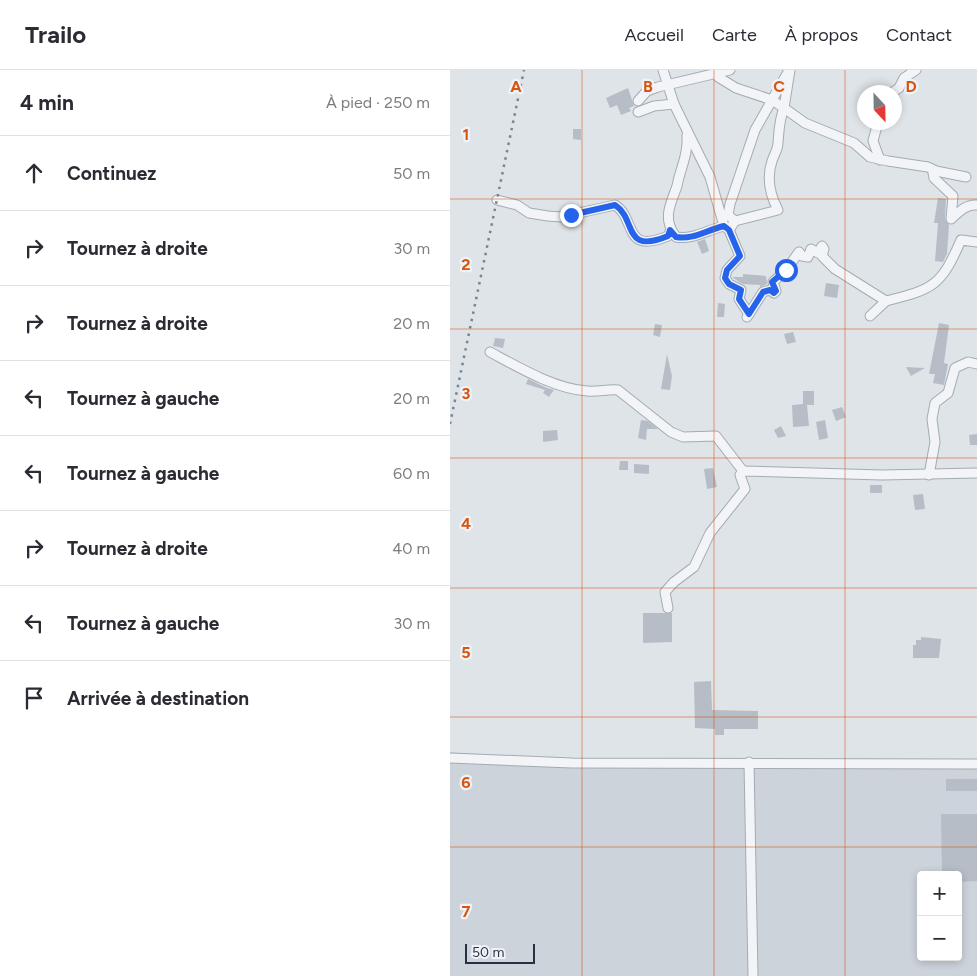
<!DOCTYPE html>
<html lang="fr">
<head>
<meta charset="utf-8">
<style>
  :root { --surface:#fff; --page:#f2f2f3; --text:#2b2b33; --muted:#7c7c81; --line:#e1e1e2 }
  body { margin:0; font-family:Figtree,sans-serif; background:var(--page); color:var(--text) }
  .controls { position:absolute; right:15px; bottom:15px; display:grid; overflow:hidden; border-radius:5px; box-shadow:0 2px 8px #0003 }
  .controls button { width:45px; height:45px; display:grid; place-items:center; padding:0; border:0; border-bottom:1px solid var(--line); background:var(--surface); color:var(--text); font:25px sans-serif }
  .compass { position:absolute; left:407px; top:15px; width:45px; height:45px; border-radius:50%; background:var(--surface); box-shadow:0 2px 8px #0003; rotate:158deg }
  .scale { position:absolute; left:15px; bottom:12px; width:70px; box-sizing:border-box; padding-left:5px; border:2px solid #273241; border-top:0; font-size:14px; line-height:18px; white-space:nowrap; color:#273241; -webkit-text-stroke:4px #eff2f6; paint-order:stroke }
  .stop { position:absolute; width:15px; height:15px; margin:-11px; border:4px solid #2563eb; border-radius:50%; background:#fff }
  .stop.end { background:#2563eb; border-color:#fff; box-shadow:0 1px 5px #0008 }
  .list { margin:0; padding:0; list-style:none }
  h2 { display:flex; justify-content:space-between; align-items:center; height:65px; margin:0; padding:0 20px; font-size:21px }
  h2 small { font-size:16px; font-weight:400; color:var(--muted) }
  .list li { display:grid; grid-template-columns:32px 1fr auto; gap:15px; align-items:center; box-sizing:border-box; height:75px; padding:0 20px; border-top:1px solid var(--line) }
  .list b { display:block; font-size:19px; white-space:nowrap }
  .list em { font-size:16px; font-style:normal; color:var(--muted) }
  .icon { flex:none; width:28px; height:28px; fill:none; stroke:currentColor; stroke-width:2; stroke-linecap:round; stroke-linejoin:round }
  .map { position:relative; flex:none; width:527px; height:906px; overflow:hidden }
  header { display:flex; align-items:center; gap:30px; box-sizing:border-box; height:70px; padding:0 25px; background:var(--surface); border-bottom:1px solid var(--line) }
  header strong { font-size:24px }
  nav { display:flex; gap:28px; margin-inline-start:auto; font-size:18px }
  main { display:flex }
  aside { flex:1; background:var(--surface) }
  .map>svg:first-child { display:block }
  .built { fill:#cdd3db; fill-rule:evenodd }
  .building { fill:#b6bdc6 }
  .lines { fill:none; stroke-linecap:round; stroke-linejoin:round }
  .street-casing { stroke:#a4abb3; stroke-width:11 }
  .street { stroke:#f2f4f7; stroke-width:9 }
  .rail { stroke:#788493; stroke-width:2.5; stroke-dasharray:2.5 5; stroke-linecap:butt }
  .route { stroke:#2563eb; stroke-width:6 }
  .grid { fill:none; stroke:#d55511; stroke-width:1; stroke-opacity:0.55 }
  .grid-label { font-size:16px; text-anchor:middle; font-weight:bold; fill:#d55511; stroke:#eff2f6; stroke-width:4.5; stroke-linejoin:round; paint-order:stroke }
</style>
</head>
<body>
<header>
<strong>Trailo</strong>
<nav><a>Accueil</a><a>Carte</a><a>À propos</a><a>Contact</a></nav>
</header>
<main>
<aside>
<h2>4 min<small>À pied · 250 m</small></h2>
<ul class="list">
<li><svg class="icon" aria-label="ahead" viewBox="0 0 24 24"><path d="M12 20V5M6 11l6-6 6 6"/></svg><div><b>Continuez</b></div><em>50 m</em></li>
<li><svg class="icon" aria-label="right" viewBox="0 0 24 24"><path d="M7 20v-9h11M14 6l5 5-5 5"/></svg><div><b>Tournez à droite</b></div><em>30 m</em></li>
<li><svg class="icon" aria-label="right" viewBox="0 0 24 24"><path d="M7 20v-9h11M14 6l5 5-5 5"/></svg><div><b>Tournez à droite</b></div><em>20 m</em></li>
<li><svg class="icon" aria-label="left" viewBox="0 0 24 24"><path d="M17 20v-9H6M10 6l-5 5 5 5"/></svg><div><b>Tournez à gauche</b></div><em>20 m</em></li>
<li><svg class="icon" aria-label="left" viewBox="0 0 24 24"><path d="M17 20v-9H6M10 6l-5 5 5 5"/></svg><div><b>Tournez à gauche</b></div><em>60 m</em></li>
<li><svg class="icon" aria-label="right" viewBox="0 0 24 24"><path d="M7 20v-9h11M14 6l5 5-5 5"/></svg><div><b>Tournez à droite</b></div><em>40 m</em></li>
<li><svg class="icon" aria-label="left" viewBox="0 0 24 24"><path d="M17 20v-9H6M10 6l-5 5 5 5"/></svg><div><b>Tournez à gauche</b></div><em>30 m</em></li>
<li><svg class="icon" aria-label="arrive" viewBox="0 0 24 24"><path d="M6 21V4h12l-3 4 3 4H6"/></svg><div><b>Arrivée à destination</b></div></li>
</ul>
</aside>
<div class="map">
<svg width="527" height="906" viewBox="0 0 527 906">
  <rect width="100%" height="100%" fill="#dfe4e9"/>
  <path class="built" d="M 0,682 L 81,688 L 527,699 L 527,906 L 0,906 ZM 471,805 L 508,805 L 508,887 L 471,887 Z"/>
  <g class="building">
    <path d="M 178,18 L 184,36 L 179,38 L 181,41 L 171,45 L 167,35 L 160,38 L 156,28 Z"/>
    <path d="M 123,59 L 131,59 L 131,70 L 123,69 Z"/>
    <path d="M 488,128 L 496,129 L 495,149 L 499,155 L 497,184 L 493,192 L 485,191 L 488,153 L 484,153 Z"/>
    <path d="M 255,169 L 259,181 L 252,184 L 247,172 Z"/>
    <path d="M 293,204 L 316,206 L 317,214 L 310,217 L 310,215 L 292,214 L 282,207 L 293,207 Z"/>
    <path d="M 376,213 L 389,215 L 387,228 L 374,226 Z"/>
    <path d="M 268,233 L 275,234 L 274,247 L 267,247 Z"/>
    <path d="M 489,253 L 499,255 L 494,293 L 498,294 L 494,315 L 483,313 L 485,304 L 479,304 Z"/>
    <path d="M 205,254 L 212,255 L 210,267 L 203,265 Z"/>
    <path d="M 343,262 L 346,272 L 337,274 L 334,264 Z"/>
    <path d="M 45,268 L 55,269 L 53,278 L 43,276 Z"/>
    <path d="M 217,284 L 222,306 L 220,320 L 211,319 Z"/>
    <path d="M 456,297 L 475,298 L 461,306 Z"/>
    <path d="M 78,309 L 97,318 L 104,320 L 99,327 L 93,323 L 95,320 L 76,314 Z"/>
    <path d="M 353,321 L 364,321 L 364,335 L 357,335 L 359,356 L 343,357 L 342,335 L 353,334 Z"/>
    <path d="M 392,337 L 396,347 L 386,351 L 382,340 Z"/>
    <path d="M 191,350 L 198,351 L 208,359 L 197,359 L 196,370 L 188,368 Z"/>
    <path d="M 375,350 L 378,368 L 369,370 L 366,352 Z"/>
    <path d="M 331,356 L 336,366 L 328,368 L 324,360 Z"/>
    <path d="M 107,360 L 108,370 L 93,372 L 93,361 Z"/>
    <path d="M 527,364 L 527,375 L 520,375 L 519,365 Z"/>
    <path d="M 170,391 L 178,391 L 178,400 L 169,400 Z"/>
    <path d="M 184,394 L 199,395 L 199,404 L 184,403 Z"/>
    <path d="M 263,398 L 267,417 L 257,419 L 254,399 Z"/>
    <rect x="420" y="415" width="12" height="8"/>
    <path d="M 473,424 L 475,439 L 465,440 L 463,425 Z"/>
    <path d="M 193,543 L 222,543 L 222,572 L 193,573 Z"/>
    <path d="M 471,567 L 491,569 L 489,588 L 463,588 L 463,575 L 466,575 L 466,570 L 471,570 Z"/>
    <path d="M 261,611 L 262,640 L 308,641 L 308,659 L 274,659 L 274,665 L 265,665 L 265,659 L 245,658 L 244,612 Z"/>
    <rect x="496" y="709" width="31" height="12"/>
    <path d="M 491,744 L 527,744 L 527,811 L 508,812 L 508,805 L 492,805 Z"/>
  </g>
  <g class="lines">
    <g class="street-casing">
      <g id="street">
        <path d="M 213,0 L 224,34 L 260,107 L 274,156 L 279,160 L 290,186 L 277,200 L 275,208 L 279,214 L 291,220 L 289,229 L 299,244 L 297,247"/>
        <path d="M 267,0 L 268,7 L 286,18 L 322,30 L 334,38 C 329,50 329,61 328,73 C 328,79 324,85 322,91 C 316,109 320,125 328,140 L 285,151 L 279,160"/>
        <path d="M 340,0 L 334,38 L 355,53 L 404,73 L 420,87 L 438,91 L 478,97 L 486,101 L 483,103 L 484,108 L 503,126 L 501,149 C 509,142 516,134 527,135"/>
        <path d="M 443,22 L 449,18 L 454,8 L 466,0"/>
        <path d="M 188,31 L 197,21 L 208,17 L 280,0"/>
        <path d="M 188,42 L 204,36 L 224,34"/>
        <path d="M 428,52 L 423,71 L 430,90"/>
        <path d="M 237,65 C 238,80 234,90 230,104 C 228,109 228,114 226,119 C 219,137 213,150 226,167 C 243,170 257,160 274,156"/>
        <path d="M 486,101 L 516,107"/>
        <path d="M 47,130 L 67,135 L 79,143 L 98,146 L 111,147 L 165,135 C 187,149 172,185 218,166 L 221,160"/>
        <path d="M 285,151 L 278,145 L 280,134 L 305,60 L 338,2"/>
        <path d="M 299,244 L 313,222 L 320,220 L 324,223 L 326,221 L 323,212 L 336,200 L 349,182 L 352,186 L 358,187 L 361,179 L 368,183 L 372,176 L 374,179 L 372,186 L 385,199 L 436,231 C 484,219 491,216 511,170 L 527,172"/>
        <path d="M 420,246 L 436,231"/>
        <path d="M 40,282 C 68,297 105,319 137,321 C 148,322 158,319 168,320 L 221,362 L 233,367 L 266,366 L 293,401"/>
        <path d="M 479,405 L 485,372 L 482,349 L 485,333 L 498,323 L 505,298 L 518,292 L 527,294"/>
        <path d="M 218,538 L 215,522 L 224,512 L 244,497 L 260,463 L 295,419 L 290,405 L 293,401 L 432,405 L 527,403"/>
        <path d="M 0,688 L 122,693 L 527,694"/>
        <path d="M 299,692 L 303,906"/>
      </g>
    </g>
    <use href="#street" class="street"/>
    <path class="rail" d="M 0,354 L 74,0"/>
  </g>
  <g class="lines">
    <path class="route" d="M 121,145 L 165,135 C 187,149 172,185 218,166 L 220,160 L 226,167 C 243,170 257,160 274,156 L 279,160 L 290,186 L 277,200 L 275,208 L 279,214 L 291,220 L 289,229 L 299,244 L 313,222 L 320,220 L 324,223 L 326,221 L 322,212 L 336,200"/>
  </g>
  <path class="grid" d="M 132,0 L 132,906M 264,0 L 264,906M 395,0 L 395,906M 0,129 L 527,129M 0,259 L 527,259M 0,388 L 527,388M 0,518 L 527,518M 0,647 L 527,647M 0,777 L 527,777"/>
  <g class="grid-label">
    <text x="66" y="22">A</text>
    <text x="198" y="22">B</text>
    <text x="329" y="22">C</text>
    <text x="461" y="22">D</text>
    <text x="16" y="70">1</text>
    <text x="16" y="200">2</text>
    <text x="16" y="329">3</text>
    <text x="16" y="459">4</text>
    <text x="16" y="588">5</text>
    <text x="16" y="718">6</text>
    <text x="16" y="847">7</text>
  </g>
</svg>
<div class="controls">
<button>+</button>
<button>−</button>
</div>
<svg class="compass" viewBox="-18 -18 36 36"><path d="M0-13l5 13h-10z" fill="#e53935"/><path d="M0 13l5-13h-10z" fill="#7c7c81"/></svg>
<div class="scale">50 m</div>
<div class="stop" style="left:336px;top:200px"></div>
<div class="stop end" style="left:121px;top:145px"></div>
</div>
</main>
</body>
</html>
